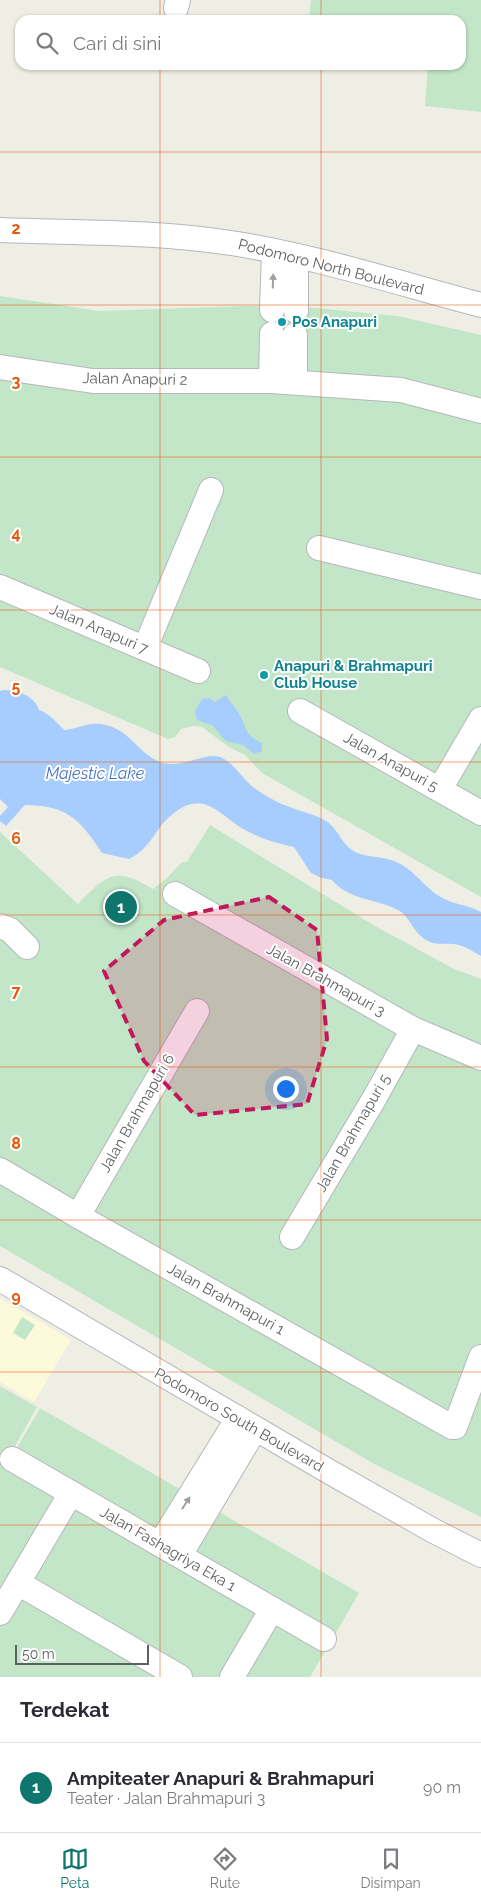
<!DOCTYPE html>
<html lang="id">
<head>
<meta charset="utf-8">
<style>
  :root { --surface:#fff; --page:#f2f2f3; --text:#2b2b33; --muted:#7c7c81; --line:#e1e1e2; --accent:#0f766e }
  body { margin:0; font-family:Raleway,sans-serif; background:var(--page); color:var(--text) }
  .scale { position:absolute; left:15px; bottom:12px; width:134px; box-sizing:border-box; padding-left:5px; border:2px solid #5d6065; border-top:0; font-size:14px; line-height:18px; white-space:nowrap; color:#5d6065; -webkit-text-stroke:4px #fff; paint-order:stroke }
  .you { position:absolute; left:285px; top:1088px; width:18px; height:18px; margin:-12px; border:4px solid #fff; border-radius:50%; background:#1a73e8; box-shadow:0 0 0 8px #1a73e833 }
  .badge { display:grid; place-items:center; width:32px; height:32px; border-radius:50%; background:var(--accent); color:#fff; font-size:16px; font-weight:700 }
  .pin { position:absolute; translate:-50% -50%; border:2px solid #fff; box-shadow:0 1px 5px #0006 }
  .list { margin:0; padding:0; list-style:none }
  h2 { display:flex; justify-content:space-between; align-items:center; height:65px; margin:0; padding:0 20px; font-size:21px }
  h2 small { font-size:16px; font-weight:400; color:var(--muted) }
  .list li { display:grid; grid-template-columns:32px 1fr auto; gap:15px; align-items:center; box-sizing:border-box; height:90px; padding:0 20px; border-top:1px solid var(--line) }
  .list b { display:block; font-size:19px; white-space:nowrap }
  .list p { margin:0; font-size:16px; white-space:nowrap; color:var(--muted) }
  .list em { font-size:16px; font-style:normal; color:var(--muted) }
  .icon { flex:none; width:28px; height:28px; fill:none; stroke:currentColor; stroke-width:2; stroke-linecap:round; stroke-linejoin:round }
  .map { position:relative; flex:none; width:481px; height:1677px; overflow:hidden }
  .search { position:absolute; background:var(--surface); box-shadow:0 1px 4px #0004; left:15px; right:15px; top:15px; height:55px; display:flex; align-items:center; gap:12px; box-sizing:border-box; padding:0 18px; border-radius:15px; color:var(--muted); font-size:19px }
  .sheet { height:155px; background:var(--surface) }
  nav { display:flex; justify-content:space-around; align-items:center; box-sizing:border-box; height:70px; border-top:1px solid var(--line); background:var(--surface); font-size:14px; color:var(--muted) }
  nav a { display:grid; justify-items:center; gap:2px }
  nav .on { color:var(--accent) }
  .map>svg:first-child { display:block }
  .commercial { fill:#fdfadc }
  .green { fill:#c2e6c7 }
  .water { fill:#a7ccfe }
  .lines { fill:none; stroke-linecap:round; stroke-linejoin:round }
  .minor-casing { stroke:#b6b7bc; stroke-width:26 }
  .minor { stroke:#fff; stroke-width:24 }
  .oneway { fill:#9ea0a3 }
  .marked { fill:#c2185b; fill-opacity:0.2; stroke:#c2185b; stroke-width:4; stroke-dasharray:10 6; stroke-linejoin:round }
  .grid { fill:none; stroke:#e8590c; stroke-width:1; stroke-opacity:0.55 }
  .culture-dot { fill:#0f9aa8; stroke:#fff; stroke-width:2 }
  .labels { text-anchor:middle; stroke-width:4; stroke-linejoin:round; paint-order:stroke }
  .street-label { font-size:15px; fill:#5d6065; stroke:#fff }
  .culture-label { font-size:15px; font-weight:bold; fill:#0d838f; stroke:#fff; text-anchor:start }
  .water-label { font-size:16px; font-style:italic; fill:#4873c2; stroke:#fff }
  .grid-label { font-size:16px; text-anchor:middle; font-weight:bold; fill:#e8590c; stroke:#fff; stroke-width:4; stroke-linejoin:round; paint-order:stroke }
</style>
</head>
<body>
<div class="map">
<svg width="481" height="1677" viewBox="0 0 481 1677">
  <rect width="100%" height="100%" fill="#efeee5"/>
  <path class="commercial" d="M 0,1298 L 71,1340 L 34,1402 L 0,1382 Z"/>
  <g class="green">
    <path d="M 311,0 L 481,0 L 481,112 L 425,106 L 428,65 L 461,65 L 461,20 L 309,20 Z"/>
    <path d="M 0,296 L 99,311 L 247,306 L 315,308 L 398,316 L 481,335 L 481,897 L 262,773 L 245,755 L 229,747 L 202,727 L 193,726 L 181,729 L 175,737 L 168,739 L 0,667 Z"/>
    <path d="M 210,825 L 375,926 L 454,969 L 481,979 L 481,1517 L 378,1466 L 0,1246 L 0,832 L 78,904 C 107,874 115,866 153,889 L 167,878 L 182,862 L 187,862 Z"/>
    <path d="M 22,1317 L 35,1325 L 25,1340 L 13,1333 Z"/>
    <path d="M 0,1386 L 37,1407 L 6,1462 L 8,1463 L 40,1408 L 359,1593 L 310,1677 L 0,1677 Z"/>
  </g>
  <g class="water">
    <path d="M 3,690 C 18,690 35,696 39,710 C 49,713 57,723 64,730 C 77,729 88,722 101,724 C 133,729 138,757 164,763 C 182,768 207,752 220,757 C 235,763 243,781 257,790 C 266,796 276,802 287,806 C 301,812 317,814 329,823 C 337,830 341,840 348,847 C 361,859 379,855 394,861 C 413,868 423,886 439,896 C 453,905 467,904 481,912 L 481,956 C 472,951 464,945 453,944 C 444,943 438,945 430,942 C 412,934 412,918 398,910 C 375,898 350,901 332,880 L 322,878 L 311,873 L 294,847 C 278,844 262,839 247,831 C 220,817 206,788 174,813 C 155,827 152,848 129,859 L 102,853 C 80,819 66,805 25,805 L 6,826 L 0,821 L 0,816 L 8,807 L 0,799 L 0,691 Z"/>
    <path d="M 226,695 C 229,701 234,706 238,712 C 247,726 243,735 262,743 L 262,751 L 254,754 L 243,745 L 226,741 L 212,725 L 199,721 L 196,718 L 195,711 L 202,699 L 210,698 L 215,702 Z"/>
  </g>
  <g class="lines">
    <g class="minor-casing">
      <g id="minor">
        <path d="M 176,8 L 178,0"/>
        <path d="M 0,230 C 77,233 154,231 231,243 C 315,256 398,283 481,305"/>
        <path d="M 272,310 L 274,251"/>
        <path d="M 296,311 L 296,256"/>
        <path d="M 0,367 L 93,381 L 271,381 L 401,390 L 481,411"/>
        <path d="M 271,381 L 272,334"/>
        <path d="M 295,382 L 295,335"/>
        <path d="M 319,548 L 481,587"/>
        <path d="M 0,587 L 198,671"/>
        <path d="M 145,648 L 211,490"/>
        <path d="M 300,711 L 481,813"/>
        <path d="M 440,789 L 481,719"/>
        <path d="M 175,894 L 413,1029 L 481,1058"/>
        <path d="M 0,926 L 10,930 L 27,947"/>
        <path d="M 0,1170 L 78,1216 L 452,1427 L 455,1427 L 481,1357"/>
        <path d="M 78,1216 L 197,1011"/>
        <path d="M 292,1237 L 374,1099 L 413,1029"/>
        <path d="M 0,1279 L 328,1471 L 432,1530 L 481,1555"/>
        <path d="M 12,1459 L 324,1639"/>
        <path d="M 160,1544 L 238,1418"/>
        <path d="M 180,1555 L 255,1429"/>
        <path d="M 18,1583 L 180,1677"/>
        <path d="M 0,1613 L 71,1493"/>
        <path d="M 232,1677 L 272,1609"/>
      </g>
    </g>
    <use href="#minor" class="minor"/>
  </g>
  <defs><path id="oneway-solid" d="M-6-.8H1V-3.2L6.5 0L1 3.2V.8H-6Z" transform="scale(1.25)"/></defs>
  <g class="oneway">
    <use href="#oneway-solid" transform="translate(273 281) rotate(-88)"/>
    <use href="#oneway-solid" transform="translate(186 1503) rotate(-57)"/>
  </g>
  <path class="marked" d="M 269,897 L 317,930 L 327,1039 L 307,1104 L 195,1115 L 144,1061 L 104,971 L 164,920 Z"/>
  <path class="grid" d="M 160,0 L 160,20M 321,0 L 321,20M 160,65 L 160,1677M 321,65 L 321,1677M 0,152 L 481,152M 0,305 L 481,305M 0,457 L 481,457M 0,610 L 481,610M 0,762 L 481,762M 0,915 L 481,915M 0,1067 L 481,1067M 0,1220 L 481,1220M 0,1372 L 481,1372M 0,1525 L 481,1525"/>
  <g class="culture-dot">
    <circle cx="282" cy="322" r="5"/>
    <circle cx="264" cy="675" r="5"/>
  </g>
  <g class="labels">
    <g class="street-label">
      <text transform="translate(331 267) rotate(14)" y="5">Podomoro North Boulevard</text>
      <text transform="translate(135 379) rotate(1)" y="5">Jalan Anapuri 2</text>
      <text transform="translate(99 629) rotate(23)" y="5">Jalan Anapuri 7</text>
      <text transform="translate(391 762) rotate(29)" y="5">Jalan Anapuri 5</text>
      <text transform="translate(326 980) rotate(29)" y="5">Jalan Brahmapuri 3</text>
      <text transform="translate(137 1113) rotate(-60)" y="5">Jalan Brahmapuri 6</text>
      <text transform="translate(353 1133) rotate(-60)" y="5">Jalan Brahmapuri 5</text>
      <text transform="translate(226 1299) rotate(29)" y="5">Jalan Brahmapuri 1</text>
      <text transform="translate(239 1420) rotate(30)" y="5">Podomoro South Boulevard</text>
      <text transform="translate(168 1549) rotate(30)" y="5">Jalan Fashagriya Eka 1</text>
    </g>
    <g class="culture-label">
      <text x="292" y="327">Pos Anapuri</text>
      <text x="274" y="671">Anapuri &amp; Brahmapuri<tspan x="274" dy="17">Club House</tspan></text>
    </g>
    <g class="water-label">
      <text x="95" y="779">Majestic Lake</text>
    </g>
  </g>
  <g class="grid-label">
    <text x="16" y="234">2</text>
    <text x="16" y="387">3</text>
    <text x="16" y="539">4</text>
    <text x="16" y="692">5</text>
    <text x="16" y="844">6</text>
    <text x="16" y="997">7</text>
    <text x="16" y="1149">8</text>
    <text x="16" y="1302">9</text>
  </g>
</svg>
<div class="scale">50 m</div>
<div class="you"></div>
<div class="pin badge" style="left:121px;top:907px">1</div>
<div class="search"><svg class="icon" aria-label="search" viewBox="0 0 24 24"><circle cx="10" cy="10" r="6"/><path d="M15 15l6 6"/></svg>Cari di sini</div>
</div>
<section class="sheet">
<h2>Terdekat<small></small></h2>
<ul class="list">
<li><span class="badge">1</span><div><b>Ampiteater Anapuri &amp; Brahmapuri</b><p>Teater · Jalan Brahmapuri 3</p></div><em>90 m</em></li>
</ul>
</section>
<nav>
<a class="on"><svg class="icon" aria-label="map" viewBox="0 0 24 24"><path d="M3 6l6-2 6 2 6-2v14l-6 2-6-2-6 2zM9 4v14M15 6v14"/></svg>Peta</a>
<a><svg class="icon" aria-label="directions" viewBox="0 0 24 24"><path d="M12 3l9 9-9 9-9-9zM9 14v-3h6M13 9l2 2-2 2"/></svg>Rute</a>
<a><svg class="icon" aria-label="saved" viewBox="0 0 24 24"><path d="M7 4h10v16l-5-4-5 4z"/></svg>Disimpan</a>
</nav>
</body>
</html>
